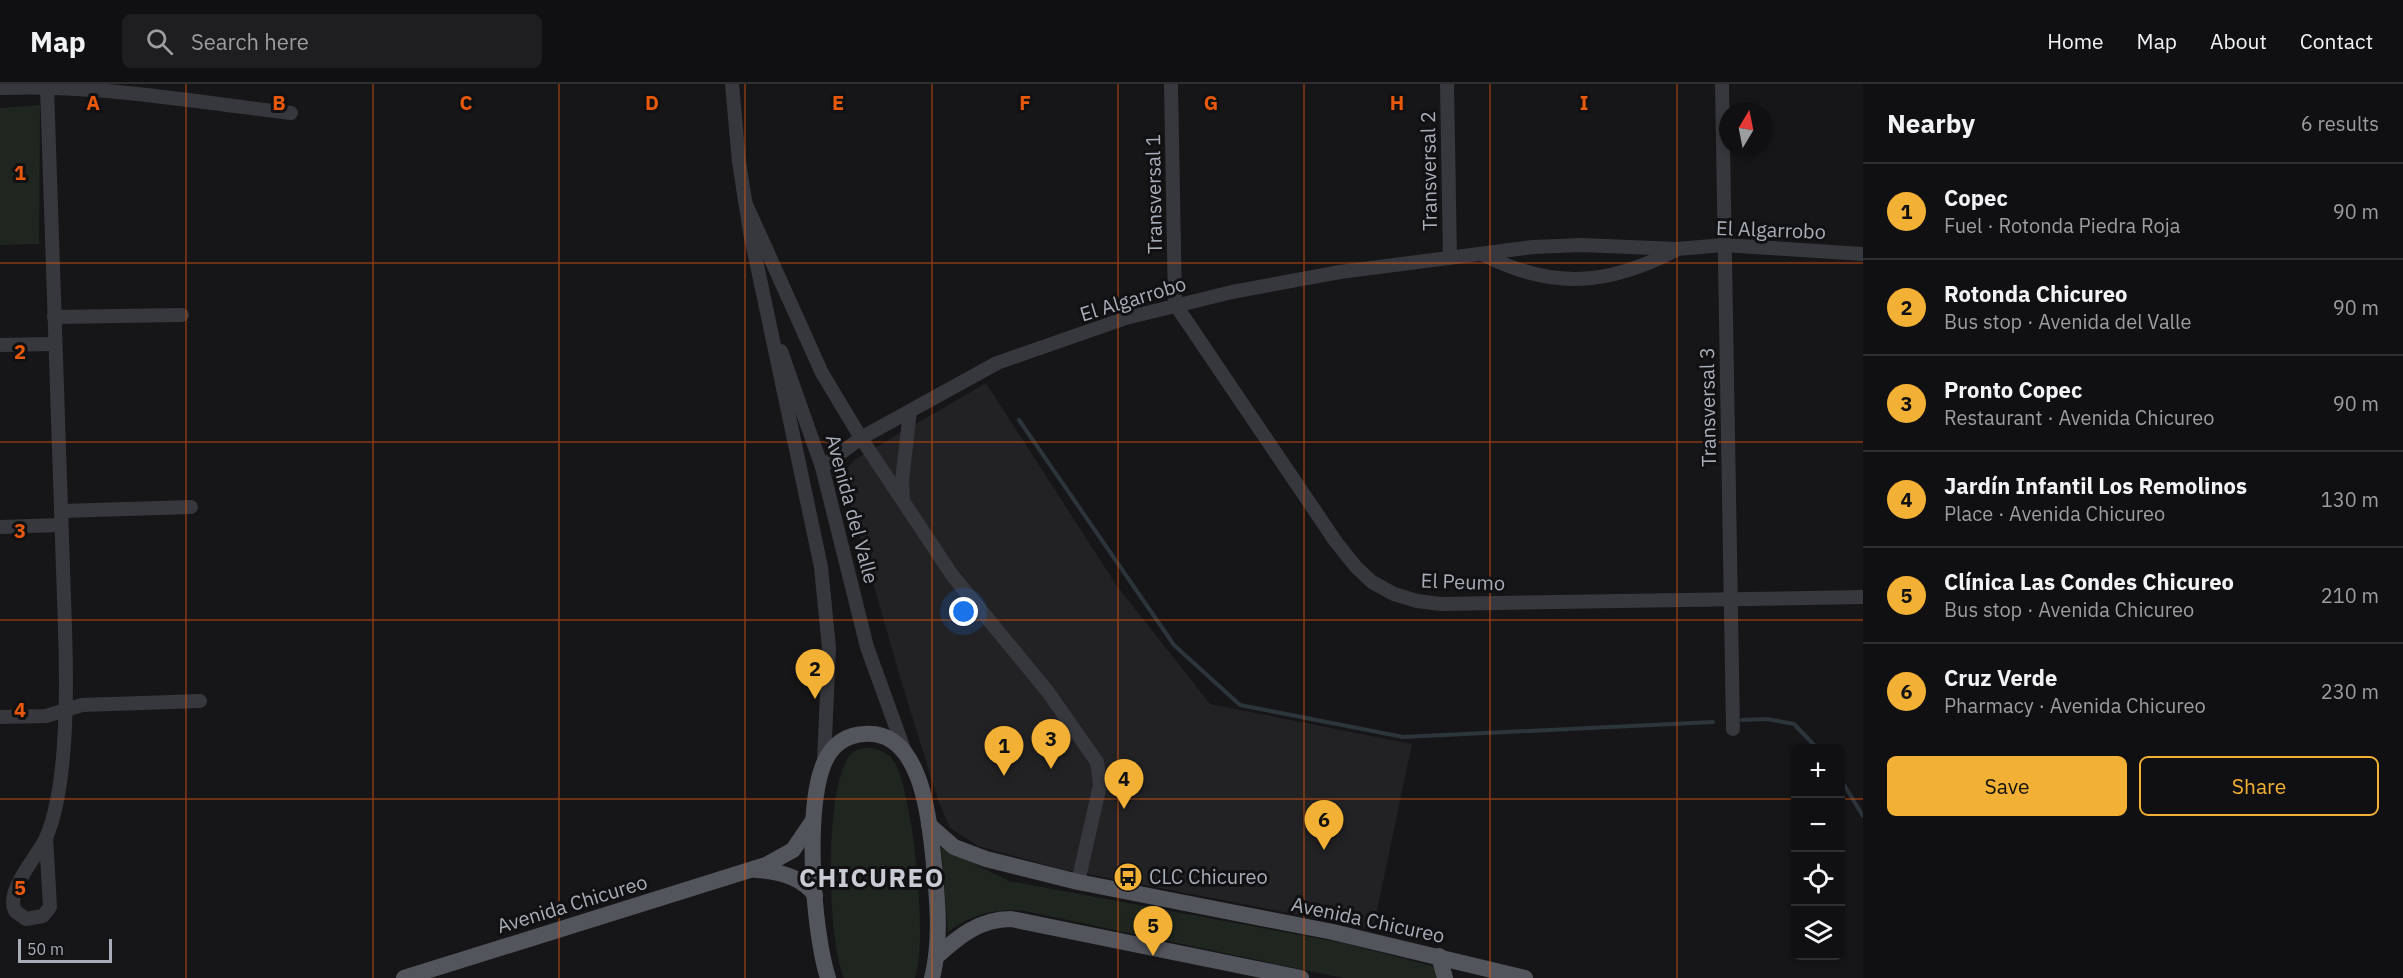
<!DOCTYPE html>
<html lang="en">
<head>
<meta charset="utf-8">
<style>
  :root { --surface:#101012; --page:#1e1e20; --text:#f1f3f6; --muted:#9c9d9f; --line:#303032; --accent:#f2b134 }
  body { margin:0; font-family:"IBM Plex Sans",sans-serif; background:var(--page); color:var(--text) }
  .controls { position:absolute; right:18px; bottom:18px; display:grid; overflow:hidden; border-radius:9px; box-shadow:0 3px 9px #0003 }
  .controls button { width:54px; height:54px; display:grid; place-items:center; padding:0; border:0; border-bottom:2px solid var(--line); background:var(--surface); color:var(--text); font:30px sans-serif }
  .compass { position:absolute; left:1719px; top:18px; width:54px; height:54px; border-radius:50%; background:var(--surface); box-shadow:0 3px 9px #0003; rotate:10deg }
  .scale { position:absolute; left:18px; bottom:15px; width:94px; box-sizing:border-box; padding-left:6px; border:3px solid #a8adb8; border-top:0; font-size:16px; line-height:21px; white-space:nowrap; color:#a8adb8; -webkit-text-stroke:4px #111113; paint-order:stroke }
  .you { position:absolute; left:964px; top:528px; width:21px; height:21px; margin:-15px; border:4px solid #fff; border-radius:50%; background:#1a73e8; box-shadow:0 0 0 9px #1a73e833 }
  .badge { display:grid; place-items:center; width:39px; height:39px; border-radius:50%; background:var(--accent); color:#111; font-size:20px; font-weight:700 }
  .pin { position:absolute; translate:-50% -50px; filter:drop-shadow(0 2px 3px #0008) }
  .pin::after { content:''; position:absolute; top:32px; width:21px; height:18px; background:inherit; clip-path:polygon(0 0,100% 0,50% 100%) }
  .list { margin:0; padding:0; list-style:none }
  h2 { display:flex; justify-content:space-between; align-items:center; height:78px; margin:0; padding:0 24px; font-size:26px }
  h2 small { font-size:20px; font-weight:400; color:var(--muted) }
  .list li { display:grid; grid-template-columns:39px 1fr auto; gap:18px; align-items:center; box-sizing:border-box; height:96px; padding:0 24px; border-top:2px solid var(--line) }
  .list b { display:block; font-size:22px; white-space:nowrap }
  .list p { margin:0; font-size:20px; white-space:nowrap; color:var(--muted) }
  .list em { font-size:20px; font-style:normal; color:var(--muted) }
  .actions { display:flex; gap:12px; padding:18px 24px }
  .actions a { flex:1; padding:14px 0; border:2px solid var(--accent); border-radius:9px; text-align:center; font-size:21px; color:var(--accent) }
  .actions .main { background:var(--accent); color:#111 }
  .icon { flex:none; width:33px; height:33px; fill:none; stroke:currentColor; stroke-width:2; stroke-linecap:round; stroke-linejoin:round }
  .map { position:relative; flex:none; width:1863px; height:894px; overflow:hidden }
  header { display:flex; align-items:center; gap:36px; box-sizing:border-box; height:84px; padding:0 30px; background:var(--surface); border-bottom:2px solid var(--line) }
  header strong { font-size:28px }
  nav { display:flex; gap:33px; margin-inline-start:auto; font-size:21px }
  .search { width:420px; height:54px; background:var(--page); display:flex; align-items:center; gap:15px; box-sizing:border-box; padding:0 21px; border-radius:9px; color:var(--muted); font-size:22px }
  main { display:flex }
  aside { flex:1; background:var(--surface) }
  .map>svg:first-child { display:block }
  .built { fill:#222225 }
  .green { fill:#1e261f }
  .lines { fill:none; stroke-linecap:round; stroke-linejoin:round }
  .stream { stroke:#2c353c; stroke-width:4 }
  .minor { stroke:#37383d; stroke-width:14 }
  .major { stroke:#53555c; stroke-width:16 }
  .grid { fill:none; stroke:#e8590c; stroke-width:1.5; stroke-opacity:0.55 }
  .labels { text-anchor:middle; stroke-width:6; stroke-linejoin:round; paint-order:stroke }
  .street-label { font-size:20px; fill:#a8adb8; stroke:#111113 }
  .poi-label { font-size:20px; fill:#a8adb8; stroke:#111113; text-anchor:start }
  .district-label { font-size:26px; font-weight:bold; letter-spacing:1.5px; fill:#c9ccd4; stroke:#111113 }
  .grid-label { font-size:20px; text-anchor:middle; font-weight:bold; fill:#e8590c; stroke:#111113; stroke-width:6; stroke-linejoin:round; paint-order:stroke }
</style>
</head>
<body>
<header>
<strong>Map</strong>
<div class="search"><svg class="icon" aria-label="search" viewBox="0 0 24 24"><circle cx="10" cy="10" r="6"/><path d="M15 15l6 6"/></svg>Search here</div>
<nav><a>Home</a><a>Map</a><a>About</a><a>Contact</a></nav>
</header>
<main>
<div class="map">
<svg width="1863" height="894" viewBox="0 0 1863 894">
  <rect width="100%" height="100%" fill="#161618"/>
  <path class="built" d="M 986,299 L 1117,502 L 1210,620 L 1412,660 L 1373,845 L 1061,785 L 978,762 L 950,744 L 939,719 L 900,593 L 842,390 L 854,376 Z"/>
  <g class="green">
    <path d="M 40,21 L 39,160 L 0,161 L 0,24 Z"/>
    <path d="M 871,664 C 881,666 891,670 896,681 C 914,719 928,855 915,894 L 844,894 C 827,857 824,703 850,671 C 855,665 863,664 871,664 Z"/>
    <path d="M 941,763 L 1009,797 L 1343,859 L 1436,883 L 1439,894 L 1343,894 L 1020,826 C 992,825 970,831 948,848 Z"/>
  </g>
  <g class="lines">
    <g class="stream">
      <path d="M 1019,336 L 1174,561 L 1240,621 L 1403,653 L 1713,638"/>
      <path d="M 1742,636 L 1767,635 L 1794,640 L 1817,664"/>
      <path d="M 1840,694 L 1863,732"/>
    </g>
    <g class="minor">
      <path d="M 732,0 L 739,78 L 750,148 L 821,483 L 829,564 L 824,677"/>
      <path d="M 1171,0 L 1175,220 L 1336,458 L 1356,483 L 1372,498 L 1394,510 L 1417,517 L 1441,520 L 1863,513"/>
      <path d="M 1447,0 L 1450,174"/>
      <path d="M 1722,0 L 1733,645"/>
      <path d="M 0,4 C 99,0 193,18 291,29"/>
      <path d="M 745,118 L 822,289 L 861,354 L 952,491 L 1048,608 L 1097,678 L 1100,701 L 1078,798"/>
      <path d="M 1484,171 C 1553,206 1609,201 1676,166"/>
      <path d="M 54,233 L 182,231"/>
      <path d="M 0,261 L 55,260"/>
      <path d="M 781,267 L 822,383 L 867,563 L 905,668"/>
      <path d="M 822,383 L 861,354 L 997,279 L 1126,234 L 1232,208 L 1340,188 L 1533,163 L 1582,161 L 1677,165 L 1724,161 L 1863,170"/>
      <path d="M 903,417 L 902,397 L 910,327"/>
      <path d="M 61,427 L 191,423"/>
      <path d="M 0,443 L 61,441"/>
      <path d="M 0,633 L 46,632 L 82,621 L 200,617"/>
      <path d="M 46,753 L 50,823 L 43,832 L 26,835 L 15,827 C 5,806 37,773 46,754 C 68,703 67,601 65,545 L 47,3"/>
    </g>
    <g class="major">
      <path d="M 929,741 L 954,763 L 986,775 L 1078,798 L 1333,848 L 1525,894"/>
      <path d="M 756,786 C 778,787 801,792 815,811"/>
      <path d="M 1439,872 L 1445,894"/>
      <path d="M 936,873 C 958,853 979,835 1011,835 L 1301,894"/>
      <path d="M 404,894 L 766,781 L 793,766 L 812,738"/>
      <path d="M 828,894 C 813,848 803,716 827,673 C 835,659 848,651 864,650 C 920,645 929,731 933,771 C 937,811 942,855 932,894"/>
    </g>
  </g>
  <path class="grid" d="M 186,0 L 186,894M 373,0 L 373,894M 559,0 L 559,894M 745,0 L 745,894M 932,0 L 932,894M 1118,0 L 1118,894M 1304,0 L 1304,894M 1490,0 L 1490,894M 1677,0 L 1677,894M 0,179 L 1863,179M 0,358 L 1863,358M 0,536 L 1863,536M 0,715 L 1796,715M 1840,715 L 1863,715"/>
  <defs>
    <g id="bus-disc" transform="scale(1.5)"><circle r="9.5" fill="#f2b134" stroke="#111113"/><path d="M-5-6H5V4H4V6H2V4H-2V6H-4V4H-5ZM-3.5-4V0h7V-4ZM-3.5 1.2v1.5H-2V1.2ZM2 1.2v1.5H3.5V1.2Z" fill="#111"/></g>
  </defs>
  <g fill-rule="evenodd">
    <use href="#bus-disc" x="1128" y="793"/>
  </g>
  <g class="labels">
    <g class="street-label">
      <text transform="translate(1429 87) rotate(-91)" y="7">Transversal 2</text>
      <text transform="translate(1154 110) rotate(-91)" y="7">Transversal 1</text>
      <text transform="translate(1771 146) rotate(2)" y="7">El Algarrobo</text>
      <text transform="translate(1133 215) rotate(-17)" y="7">El Algarrobo</text>
      <text transform="translate(1708 323) rotate(-91)" y="7">Transversal 3</text>
      <text transform="translate(852 425) rotate(75)" y="7">Avenida del Valle</text>
      <text transform="translate(1463 498) rotate(2)" y="7">El Peumo</text>
      <text transform="translate(572 820) rotate(-17)" y="7">Avenida Chicureo</text>
      <text transform="translate(1368 836) rotate(12)" y="7">Avenida Chicureo</text>
    </g>
    <g class="poi-label">
      <text x="1149" y="800">CLC Chicureo</text>
    </g>
    <g class="district-label">
      <text x="872" y="803">CHICUREO</text>
    </g>
  </g>
  <g class="grid-label">
    <text x="93" y="26">A</text>
    <text x="279" y="26">B</text>
    <text x="466" y="26">C</text>
    <text x="652" y="26">D</text>
    <text x="838" y="26">E</text>
    <text x="1025" y="26">F</text>
    <text x="1211" y="26">G</text>
    <text x="1397" y="26">H</text>
    <text x="1584" y="26">I</text>
    <text x="20" y="96">1</text>
    <text x="20" y="275">2</text>
    <text x="20" y="454">3</text>
    <text x="20" y="633">4</text>
    <text x="20" y="811">5</text>
  </g>
</svg>
<div class="controls">
<button>+</button>
<button>−</button>
<button><svg class="icon" aria-label="locate" viewBox="0 0 24 24"><circle cx="12" cy="12" r="6"/><path d="M12 2v4M12 18v4M2 12h4M18 12h4"/></svg></button>
<button><svg class="icon" aria-label="layers" viewBox="0 0 24 24"><path d="M12 4l9 5-9 5-9-5zM3 14l9 5 9-5"/></svg></button>
</div>
<svg class="compass" viewBox="-18 -18 36 36"><path d="M0-13l5 13h-10z" fill="#e53935"/><path d="M0 13l5-13h-10z" fill="#9c9d9f"/></svg>
<div class="scale">50 m</div>
<div class="you"></div>
<div class="pin badge" style="left:1004px;top:692px">1</div>
<div class="pin badge" style="left:815px;top:615px">2</div>
<div class="pin badge" style="left:1051px;top:685px">3</div>
<div class="pin badge" style="left:1124px;top:725px">4</div>
<div class="pin badge" style="left:1153px;top:872px">5</div>
<div class="pin badge" style="left:1324px;top:766px">6</div>
</div>
<aside>
<h2>Nearby<small>6 results</small></h2>
<ul class="list">
<li><span class="badge">1</span><div><b>Copec</b><p>Fuel · Rotonda Piedra Roja</p></div><em>90 m</em></li>
<li><span class="badge">2</span><div><b>Rotonda Chicureo</b><p>Bus stop · Avenida del Valle</p></div><em>90 m</em></li>
<li><span class="badge">3</span><div><b>Pronto Copec</b><p>Restaurant · Avenida Chicureo</p></div><em>90 m</em></li>
<li><span class="badge">4</span><div><b>Jardín Infantil Los Remolinos</b><p>Place · Avenida Chicureo</p></div><em>130 m</em></li>
<li><span class="badge">5</span><div><b>Clínica Las Condes Chicureo</b><p>Bus stop · Avenida Chicureo</p></div><em>210 m</em></li>
<li><span class="badge">6</span><div><b>Cruz Verde</b><p>Pharmacy · Avenida Chicureo</p></div><em>230 m</em></li>
</ul>
<div class="actions"><a class="main">Save</a><a>Share</a></div>
</aside>
</main>
</body>
</html>
